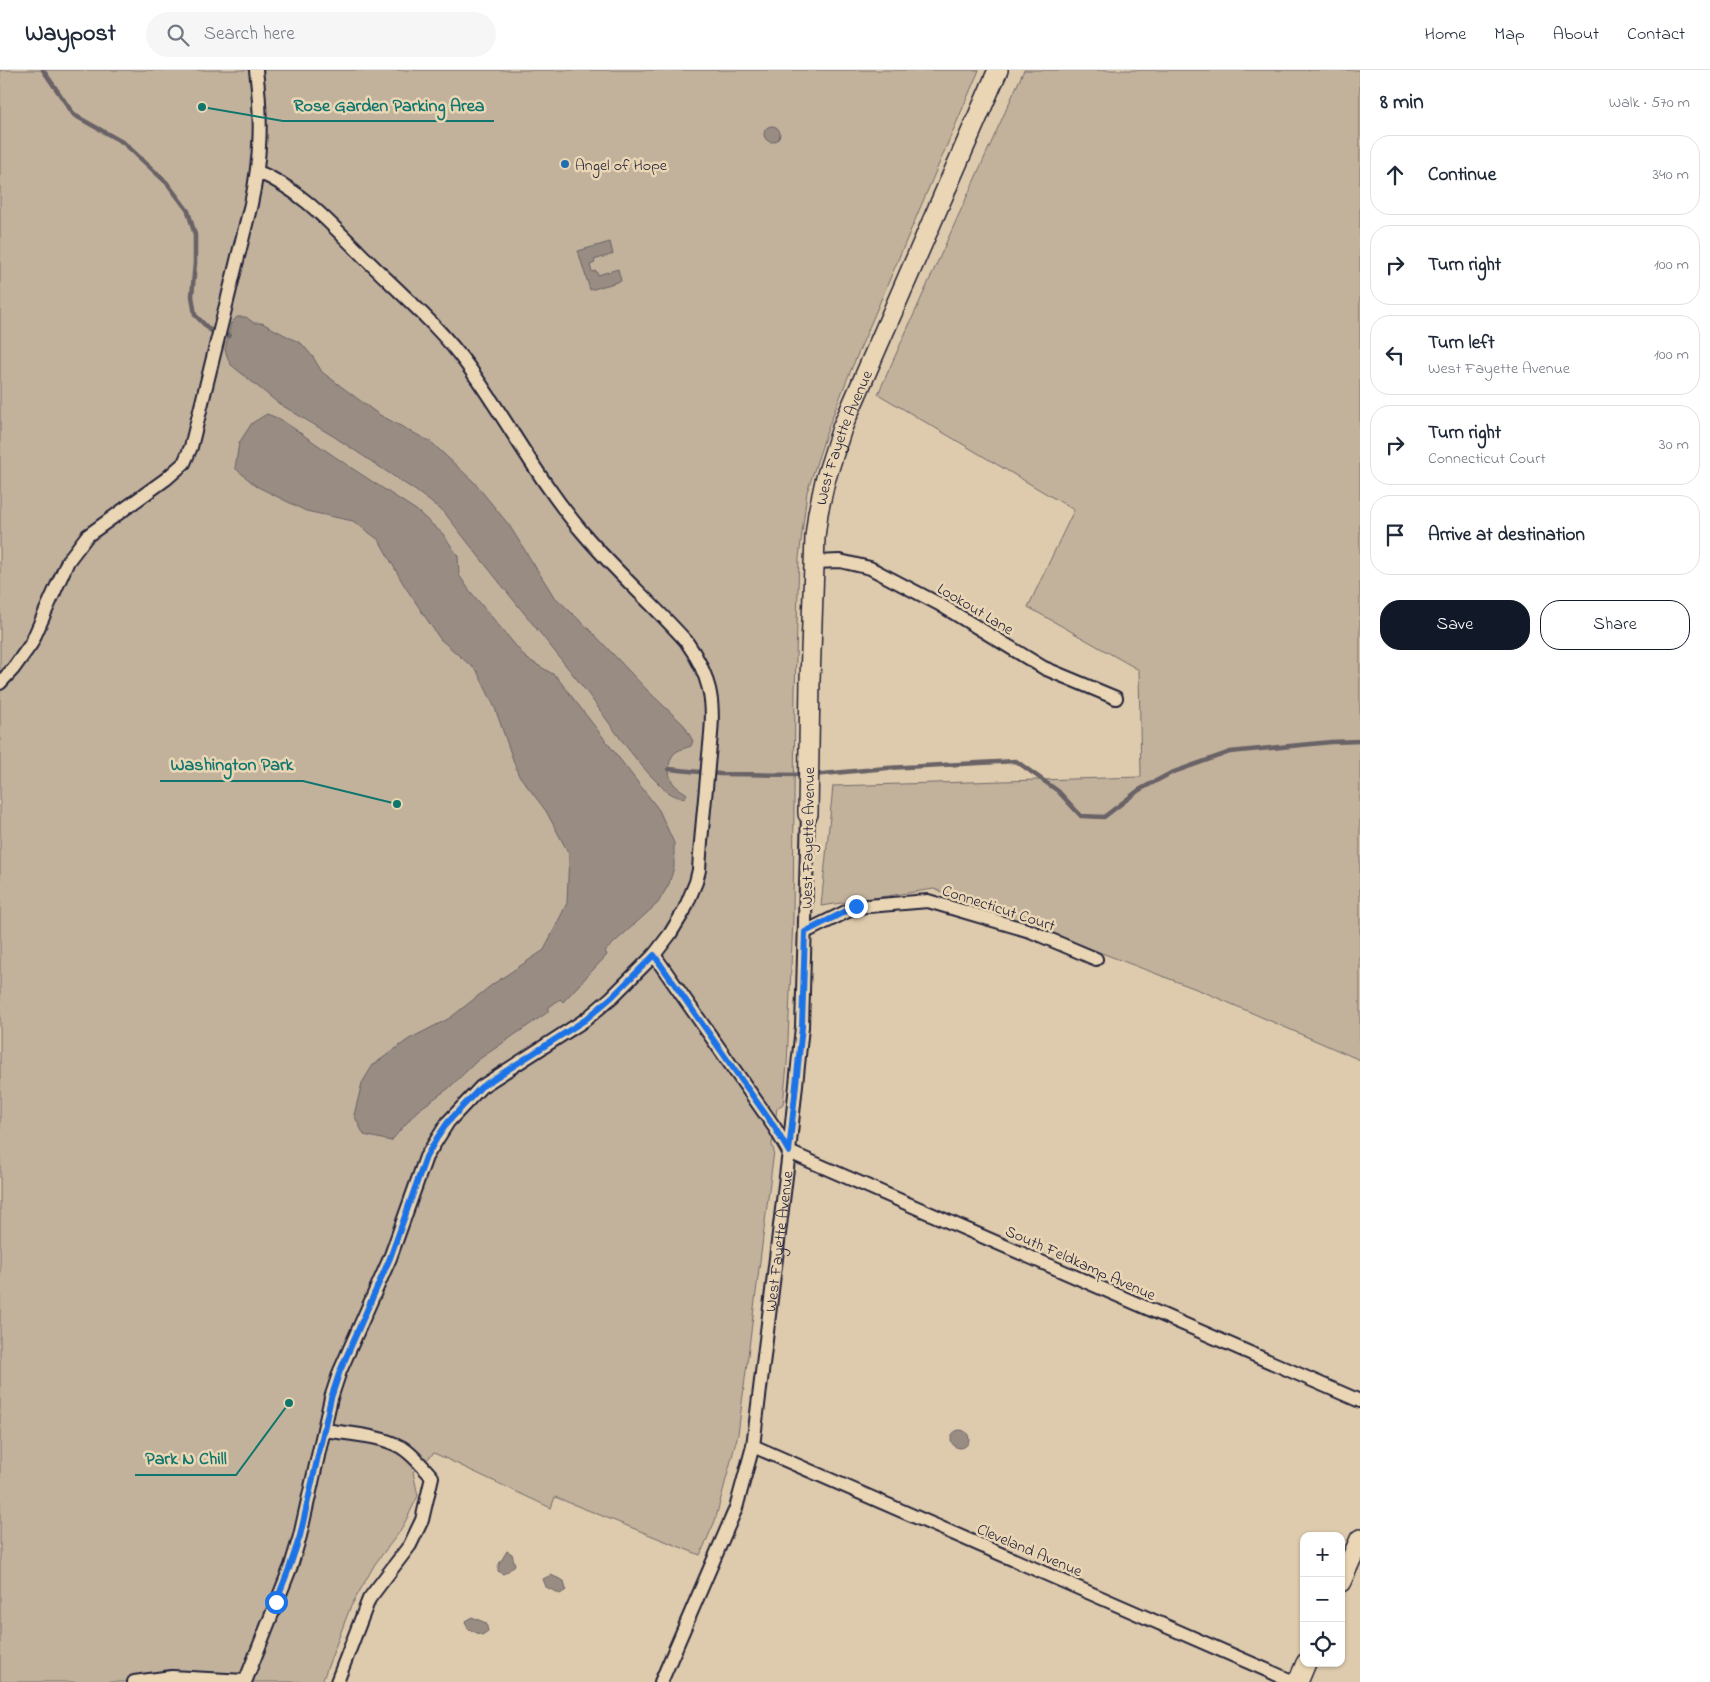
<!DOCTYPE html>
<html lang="en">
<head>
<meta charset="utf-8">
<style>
  :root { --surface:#fff; --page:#f6f6f7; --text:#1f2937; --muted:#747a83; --line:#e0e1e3; --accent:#111827 }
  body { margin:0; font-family:"Indie Flower",sans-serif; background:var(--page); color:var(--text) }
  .controls { position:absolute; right:15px; bottom:15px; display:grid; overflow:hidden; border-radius:10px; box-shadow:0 1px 4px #0004 }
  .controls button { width:45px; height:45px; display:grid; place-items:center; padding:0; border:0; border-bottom:1px solid var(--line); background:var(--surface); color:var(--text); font:25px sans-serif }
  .stop { position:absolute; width:15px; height:15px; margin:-11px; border:4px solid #1a73e8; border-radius:50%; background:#fff }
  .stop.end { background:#1a73e8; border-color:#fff; box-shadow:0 1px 5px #0008 }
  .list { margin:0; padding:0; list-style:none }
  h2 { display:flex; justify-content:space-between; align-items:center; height:65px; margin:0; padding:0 20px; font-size:21px }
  h2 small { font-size:16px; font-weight:400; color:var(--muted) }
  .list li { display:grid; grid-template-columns:32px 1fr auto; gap:15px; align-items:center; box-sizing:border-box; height:80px; margin:0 10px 10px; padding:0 10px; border:1px solid var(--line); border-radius:20px }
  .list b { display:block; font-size:19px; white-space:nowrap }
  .list p { margin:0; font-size:16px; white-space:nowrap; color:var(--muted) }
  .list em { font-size:16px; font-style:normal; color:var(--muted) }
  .actions { display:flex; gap:10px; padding:15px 20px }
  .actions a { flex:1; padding:11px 0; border:1px solid var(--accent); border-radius:20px; text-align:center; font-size:18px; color:var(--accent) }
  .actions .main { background:var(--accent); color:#fff }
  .icon { flex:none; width:28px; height:28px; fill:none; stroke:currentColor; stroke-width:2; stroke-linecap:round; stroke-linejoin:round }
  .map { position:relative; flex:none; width:1360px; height:1612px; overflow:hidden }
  header { display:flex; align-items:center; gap:30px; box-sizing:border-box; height:70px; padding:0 25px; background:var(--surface); border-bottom:1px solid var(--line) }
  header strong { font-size:24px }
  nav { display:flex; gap:28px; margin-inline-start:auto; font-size:18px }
  .search { width:350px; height:45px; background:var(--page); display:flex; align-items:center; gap:12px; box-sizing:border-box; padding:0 18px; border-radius:28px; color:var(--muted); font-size:19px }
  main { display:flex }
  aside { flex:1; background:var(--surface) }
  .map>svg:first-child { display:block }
  .green { fill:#c2b29c; stroke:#726a6c }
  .water { fill:#998d83; stroke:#696266 }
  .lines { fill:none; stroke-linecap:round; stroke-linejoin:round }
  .stream { stroke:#696266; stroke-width:4.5 }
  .street-casing { stroke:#22223b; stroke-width:16 }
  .secondary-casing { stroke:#22223b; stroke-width:22 }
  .street { stroke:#ead6b4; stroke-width:12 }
  .secondary { stroke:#ead6b4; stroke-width:19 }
  .route { stroke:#1a73e8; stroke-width:6 }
  .poi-dot { fill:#1f6fb2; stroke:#ead6b4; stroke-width:2 }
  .labels { text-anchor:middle; stroke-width:5; stroke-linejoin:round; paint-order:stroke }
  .poi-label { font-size:16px; fill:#22223b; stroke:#ead6b4; text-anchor:start }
  .street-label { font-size:16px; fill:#22223b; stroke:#ead6b4 }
  .leader { fill:none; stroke:#0f766e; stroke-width:2 }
  .callout-dot { fill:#0f766e; stroke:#ead6b4; stroke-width:2 }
  .callout-label { font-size:18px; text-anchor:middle; font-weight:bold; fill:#0f766e; stroke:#ead6b4; stroke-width:5; stroke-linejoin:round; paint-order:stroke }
</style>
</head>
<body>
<header>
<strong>Waypost</strong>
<div class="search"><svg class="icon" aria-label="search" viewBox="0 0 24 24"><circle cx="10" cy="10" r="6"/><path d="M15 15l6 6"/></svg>Search here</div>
<nav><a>Home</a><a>Map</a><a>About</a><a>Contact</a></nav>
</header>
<main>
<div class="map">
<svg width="1360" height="1612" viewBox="0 0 1360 1612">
  <rect width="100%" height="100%" fill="#decbad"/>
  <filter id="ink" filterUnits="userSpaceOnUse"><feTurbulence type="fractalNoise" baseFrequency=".02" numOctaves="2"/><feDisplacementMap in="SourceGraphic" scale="10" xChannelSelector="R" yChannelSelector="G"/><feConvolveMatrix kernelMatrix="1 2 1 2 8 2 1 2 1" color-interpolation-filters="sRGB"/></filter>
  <g filter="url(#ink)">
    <g class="green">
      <path d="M 0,0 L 979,0 L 848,307 L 828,358 L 807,422 L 799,488 L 795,621 L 793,848 L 787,995 L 783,1034 L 777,1038 L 772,1075 L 774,1081 L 738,1364 L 715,1451 L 700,1485 L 555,1427 L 551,1438 L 434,1383 L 413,1402 L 418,1426 L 401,1460 L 375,1494 L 350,1538 L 322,1612 L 0,1612 Z"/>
      <path d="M 1024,0 L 1360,0 L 1360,990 L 1204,922 L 934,819 L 821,836 L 833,716 L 1141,707 L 1139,600 L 1028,537 L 1074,440 L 878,324 Z"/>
    </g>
    <g class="water">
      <circle cx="772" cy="64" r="8"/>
      <path d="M 610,172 L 613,184 L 594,190 L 595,193 L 590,195 L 592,202 L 596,201 L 598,205 L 618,199 L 621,211 L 590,220 L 578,181 Z"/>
      <path d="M 237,247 L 246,247 L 254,253 L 262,253 L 302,274 L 313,287 L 322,302 L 378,344 L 431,372 L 474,412 L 509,455 L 553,525 L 594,564 L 647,620 L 684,655 L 693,671 L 691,676 C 687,678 680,679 676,682 C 668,688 667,703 672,711 C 675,717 682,720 687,724 L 684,728 C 675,727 668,723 661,716 C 629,686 606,646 579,612 C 534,555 488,499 444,442 L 416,421 L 333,366 L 278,333 L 230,294 L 225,280 L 231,253 Z"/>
      <path d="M 267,344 L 280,349 L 350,397 L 416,440 L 443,464 L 458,486 L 459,505 L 470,521 L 526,588 L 556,606 L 659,740 L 674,773 L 674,797 L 669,814 L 658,833 L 605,881 L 607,885 L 563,932 L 560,929 L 548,938 L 548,942 L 478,990 L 449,1018 L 417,1041 L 391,1071 L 364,1065 L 354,1045 L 362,1013 L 373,995 L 409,969 L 450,948 L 493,914 L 544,880 L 567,833 L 569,784 L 546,741 L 518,704 L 495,638 L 477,601 L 440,569 L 404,515 L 379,470 L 353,451 L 306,441 L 256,416 L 235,398 L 239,373 L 252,353 Z"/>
      <circle cx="960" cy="1369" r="9"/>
      <path d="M 507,1481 L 512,1484 L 515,1495 L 507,1502 L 503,1504 L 498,1501 L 498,1496 Z"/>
      <path d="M 551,1505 L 564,1511 L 566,1520 L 560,1524 L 546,1517 L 543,1509 Z"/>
      <path d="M 472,1547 L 486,1553 L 488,1561 L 482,1565 L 468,1559 L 465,1551 Z"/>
    </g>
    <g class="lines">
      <g class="stream">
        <path d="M 43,0 L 74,45 L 124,73 L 167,113 L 188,141 L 195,165 L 195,193 L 192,226 L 195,245 L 210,260 L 229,266"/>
        <path d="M 669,699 L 720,704 L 805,705"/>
        <path d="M 812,705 L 887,698 L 1016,691 L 1058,721 L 1081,746 L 1104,747 L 1139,720 L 1171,703 L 1230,682 L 1331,672 L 1360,671"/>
      </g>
      <g class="street-casing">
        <g id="street">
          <path d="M 815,492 L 840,491 L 870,498 L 939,534 L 1044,598 L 1116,628"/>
          <path d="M 0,613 L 13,599 L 31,574 L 68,491 L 87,466 L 166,409 L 184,393 L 191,377 L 251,134 C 261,88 262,47 256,0"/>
          <path d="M 805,862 L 856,837 L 928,831 L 1030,861 L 1096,889"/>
          <path d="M 654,885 L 775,1058 L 789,1082"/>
          <path d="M 789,1082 L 1360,1331"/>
          <path d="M 324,1360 C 349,1364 379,1365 401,1377 C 413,1384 423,1397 432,1407 L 422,1450 L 410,1475 L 369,1529 L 337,1612"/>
          <path d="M 753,1376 L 1294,1612"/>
          <path d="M 134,1612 L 172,1607 L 245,1611"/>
          <path d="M 245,1612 L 291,1496 L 300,1466 L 331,1328 L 340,1301 L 390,1188 L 426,1087 L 448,1052 L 481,1017 L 585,950 L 612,927 L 654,885 L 670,864 L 684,841 L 696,812 L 699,800 C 701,765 705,731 708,696 C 710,671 715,644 709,619 C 705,602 696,585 686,571 C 653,534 616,502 584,464 C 539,412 508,351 468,296 C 438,254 394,218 358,181 C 328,151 298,118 258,102"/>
          <path id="s1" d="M 661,1612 L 736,1438 L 753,1376 L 789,1082 L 802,957 L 808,744"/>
        </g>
      </g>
      <g class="secondary-casing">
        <g id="secondary">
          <path id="s2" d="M 808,744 L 810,610 L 815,467 L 818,443 L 825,411 L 842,358 L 998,0"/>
          <path d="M 1341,1512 L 1360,1469"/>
          <path d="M 1298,1612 L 1306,1593"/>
        </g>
      </g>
      <use href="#street" class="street"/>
      <use href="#secondary" class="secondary"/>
    </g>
  </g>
  <g class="lines" filter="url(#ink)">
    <path class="route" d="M 276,1532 L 290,1496 L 300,1466 L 331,1328 L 340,1301 L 390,1188 L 426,1087 L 437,1068 L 448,1052 L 481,1017 L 585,950 L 612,927 L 654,885 L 775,1058 L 789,1082 L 802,957 L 805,862 L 856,836"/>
  </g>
  <circle class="poi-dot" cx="565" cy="94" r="5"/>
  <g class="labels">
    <g class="poi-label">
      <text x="575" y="100">Angel of Hope</text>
    </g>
    <g class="street-label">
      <text dy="6" stroke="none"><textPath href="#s2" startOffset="381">West Fayette Avenue</textPath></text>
      <text transform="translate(976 538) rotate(31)" y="6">Lookout Lane</text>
      <text transform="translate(807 768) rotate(-89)" y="6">West Fayette Avenue</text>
      <text transform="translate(999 837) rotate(18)" y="6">Connecticut Court</text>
      <text dy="6" stroke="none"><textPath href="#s1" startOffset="460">West Fayette Avenue</textPath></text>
      <text transform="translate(1081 1192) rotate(24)" y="6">South Feldkamp Avenue</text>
      <text transform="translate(1030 1479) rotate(23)" y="6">Cleveland Avenue</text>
    </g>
  </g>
  <path class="leader" d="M202 37L283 51H494M397 734L303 711H160M289 1333L236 1405H135"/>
  <g class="callout-dot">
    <circle cx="202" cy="37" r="5"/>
    <circle cx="397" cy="734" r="5"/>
    <circle cx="289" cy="1333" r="5"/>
  </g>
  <g class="callout-label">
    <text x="389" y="41">Rose Garden Parking Area</text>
    <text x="232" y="700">Washington Park</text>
    <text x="186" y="1394">Park N Chill</text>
  </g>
</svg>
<div class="controls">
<button>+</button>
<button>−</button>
<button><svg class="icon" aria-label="locate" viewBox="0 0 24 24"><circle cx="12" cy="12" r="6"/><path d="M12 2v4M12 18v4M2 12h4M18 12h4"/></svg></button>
</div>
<div class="stop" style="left:276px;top:1532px"></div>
<div class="stop end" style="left:856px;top:836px"></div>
</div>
<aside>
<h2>8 min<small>Walk · 570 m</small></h2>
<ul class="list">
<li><svg class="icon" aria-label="ahead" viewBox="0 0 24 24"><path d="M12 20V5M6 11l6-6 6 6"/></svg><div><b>Continue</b></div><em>340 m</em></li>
<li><svg class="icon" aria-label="right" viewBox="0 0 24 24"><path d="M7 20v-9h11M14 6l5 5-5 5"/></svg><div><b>Turn right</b></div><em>100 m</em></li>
<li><svg class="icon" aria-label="left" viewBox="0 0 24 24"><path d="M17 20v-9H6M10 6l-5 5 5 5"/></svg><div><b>Turn left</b><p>West Fayette Avenue</p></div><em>100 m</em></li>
<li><svg class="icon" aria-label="right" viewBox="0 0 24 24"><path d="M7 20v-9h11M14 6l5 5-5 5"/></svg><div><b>Turn right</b><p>Connecticut Court</p></div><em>30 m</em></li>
<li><svg class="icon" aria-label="arrive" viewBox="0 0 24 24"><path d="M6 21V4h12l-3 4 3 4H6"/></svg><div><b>Arrive at destination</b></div></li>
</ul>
<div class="actions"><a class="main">Save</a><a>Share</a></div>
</aside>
</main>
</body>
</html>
